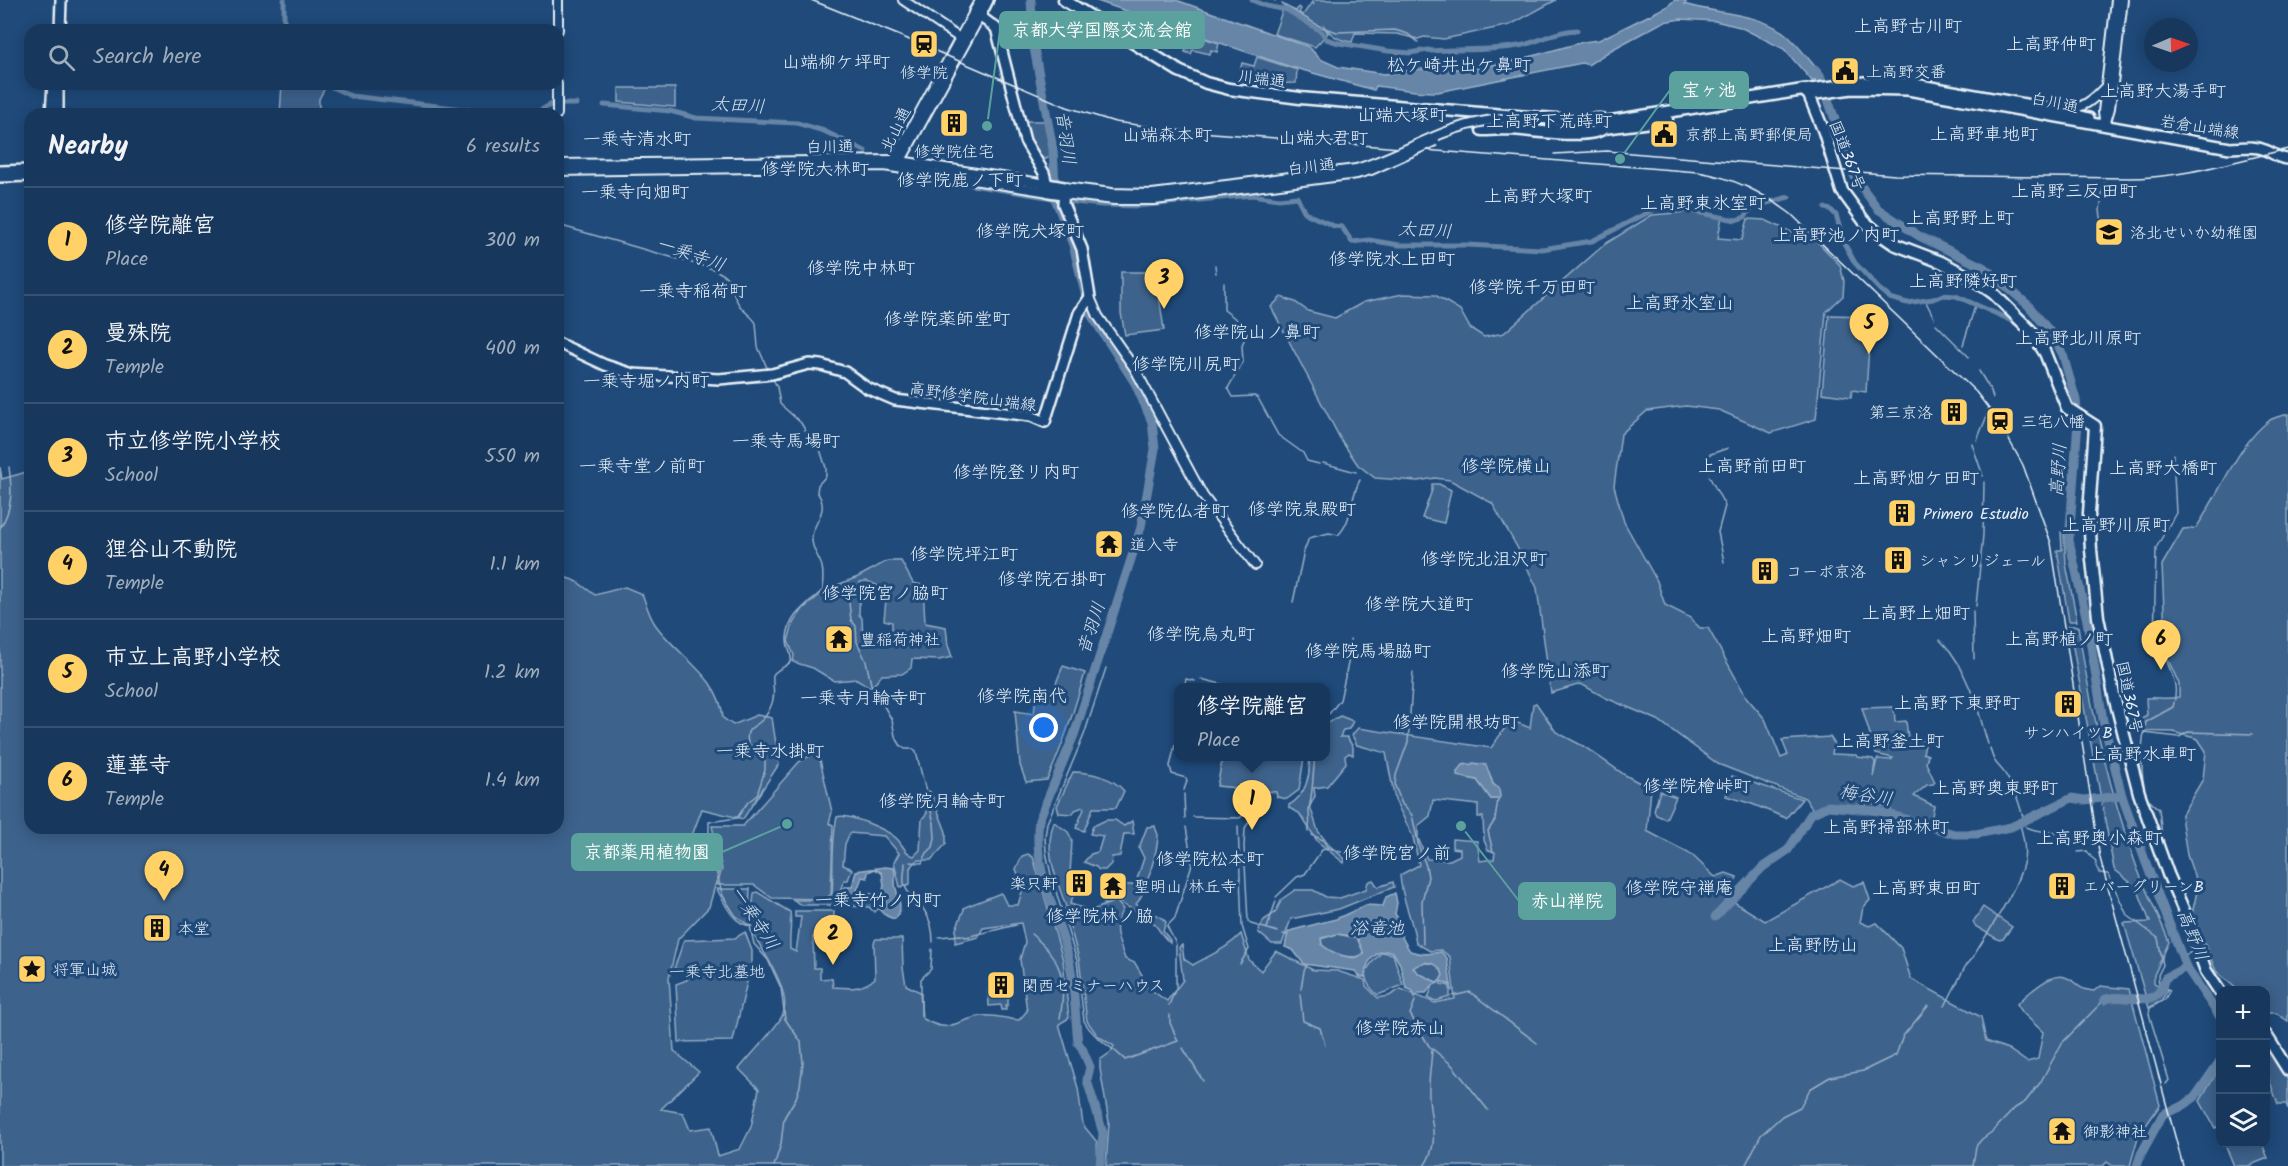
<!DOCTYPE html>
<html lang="en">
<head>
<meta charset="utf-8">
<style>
  :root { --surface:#17385c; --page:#244365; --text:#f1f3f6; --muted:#9eacbb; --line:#365272; --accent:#ffd166 }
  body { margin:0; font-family:Kalam,"Klee One",sans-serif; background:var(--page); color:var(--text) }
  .controls { position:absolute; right:18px; bottom:18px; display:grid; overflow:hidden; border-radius:12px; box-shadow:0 3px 15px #0003 }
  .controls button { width:54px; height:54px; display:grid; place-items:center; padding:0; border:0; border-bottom:2px solid var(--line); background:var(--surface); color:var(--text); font:30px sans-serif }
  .compass { position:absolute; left:2144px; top:18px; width:54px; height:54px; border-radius:50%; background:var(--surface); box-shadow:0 3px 15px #0003; rotate:88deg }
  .you { position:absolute; left:1044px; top:728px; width:21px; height:21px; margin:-15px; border:4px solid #fff; border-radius:50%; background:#1a73e8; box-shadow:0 0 0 9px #1a73e833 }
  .badge { display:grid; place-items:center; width:39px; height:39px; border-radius:50%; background:var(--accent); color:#111; font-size:20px; font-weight:700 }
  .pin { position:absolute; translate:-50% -50px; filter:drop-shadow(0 2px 3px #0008) }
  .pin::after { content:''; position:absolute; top:32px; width:21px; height:18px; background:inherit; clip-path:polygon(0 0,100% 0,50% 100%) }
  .popup { position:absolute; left:1174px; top:683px; width:156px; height:78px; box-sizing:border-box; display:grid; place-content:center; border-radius:12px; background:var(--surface); filter:drop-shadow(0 2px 4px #0005); font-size:20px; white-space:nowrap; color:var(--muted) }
  .popup b { font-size:22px; color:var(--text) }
  .popup::after { content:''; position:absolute; left:50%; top:100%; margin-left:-12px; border:12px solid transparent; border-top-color:var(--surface) }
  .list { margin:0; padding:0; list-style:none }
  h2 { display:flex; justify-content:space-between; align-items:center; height:78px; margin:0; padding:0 24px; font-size:26px }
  h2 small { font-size:20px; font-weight:400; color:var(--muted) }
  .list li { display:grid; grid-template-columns:39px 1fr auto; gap:18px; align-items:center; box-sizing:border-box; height:108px; padding:0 24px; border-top:2px solid var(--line) }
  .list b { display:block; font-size:22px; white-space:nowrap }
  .list p { margin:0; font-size:20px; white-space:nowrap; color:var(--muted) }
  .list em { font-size:20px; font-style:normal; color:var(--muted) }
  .icon { flex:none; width:33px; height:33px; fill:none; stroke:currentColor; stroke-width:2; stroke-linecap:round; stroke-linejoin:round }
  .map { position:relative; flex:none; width:2288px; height:1166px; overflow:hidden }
  .search { position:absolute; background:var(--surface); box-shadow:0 3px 15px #0003; left:24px; top:24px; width:540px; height:66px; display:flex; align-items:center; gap:15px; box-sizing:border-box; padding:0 21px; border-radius:18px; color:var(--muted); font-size:22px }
  .panel { position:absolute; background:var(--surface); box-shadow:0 3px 15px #0003; left:24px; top:108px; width:540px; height:726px; border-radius:18px }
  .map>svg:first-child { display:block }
  .green { fill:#3c628c; stroke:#92aac2; stroke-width:1.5; fill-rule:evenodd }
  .water { fill:#6685a7; stroke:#9ab0c7; stroke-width:1.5; fill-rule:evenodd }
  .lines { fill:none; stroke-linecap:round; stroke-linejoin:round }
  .stream { stroke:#9ab0c7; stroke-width:1.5 }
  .canal { stroke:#6685a7; stroke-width:5 }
  .river { stroke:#6685a7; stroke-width:9 }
  .minor-casing { stroke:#e8f1f8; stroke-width:12 }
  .major-casing { stroke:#e8f1f8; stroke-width:14 }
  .highway-casing { stroke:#e8f1f8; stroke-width:15 }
  .minor { stroke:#1f4a7a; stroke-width:8 }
  .major { stroke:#1f4a7a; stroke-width:9 }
  .highway { stroke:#1f4a7a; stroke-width:10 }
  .rail { stroke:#e8f1f8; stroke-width:1.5 }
  .minor-bridge-casing { stroke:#e8f1f8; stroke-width:12; stroke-linecap:butt }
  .minor-bridge { stroke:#1f4a7a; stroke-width:8 }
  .labels { text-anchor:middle; stroke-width:6; stroke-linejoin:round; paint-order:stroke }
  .poi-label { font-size:16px; fill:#e8f1f8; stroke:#1f4a7a; text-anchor:start }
  .street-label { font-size:16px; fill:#e8f1f8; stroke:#1f4a7a }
  .park-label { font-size:16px; fill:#d7e3ed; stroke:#1f4a7a }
  .neighbourhood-label { font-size:18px; fill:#e8f1f8; stroke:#1f4a7a }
  .water-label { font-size:18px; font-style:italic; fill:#d4e1ec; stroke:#1f4a7a }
  .leader { fill:none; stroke:#5ba19e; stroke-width:2 }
  .callout-dot { fill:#5ba19e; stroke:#1f4a7a; stroke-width:2 }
  .callout { fill:#5ba19e; stroke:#5ba19e; stroke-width:2 }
  .callout-label { font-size:18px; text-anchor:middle; font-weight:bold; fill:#fff }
</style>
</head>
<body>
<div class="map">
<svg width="2288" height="1166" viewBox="0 0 2288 1166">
  <rect width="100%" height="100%" fill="#1f4a7a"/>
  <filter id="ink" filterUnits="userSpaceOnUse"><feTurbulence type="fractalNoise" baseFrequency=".0167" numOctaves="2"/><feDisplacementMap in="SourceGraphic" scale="12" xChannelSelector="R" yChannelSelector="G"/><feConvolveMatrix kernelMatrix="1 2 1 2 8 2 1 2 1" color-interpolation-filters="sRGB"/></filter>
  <g filter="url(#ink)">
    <g class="green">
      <path d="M 1312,0 L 1556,0 L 1510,25 L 1444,39 L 1424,37 L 1418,39 L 1397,34 L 1355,33 L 1352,42 C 1338,40 1332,36 1323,25 L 1328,33 L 1315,47 L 1274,34 L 1284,6 L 1296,11 L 1299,7 L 1301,9 L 1299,13 L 1303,15 L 1312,2 L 1314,5 Z"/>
      <path d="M 1190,34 L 1219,43 L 1217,52 L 1211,50 L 1210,54 L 1193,50 L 1191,54 L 1185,52 Z"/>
      <path d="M 1257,57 L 1297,70 L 1296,83 L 1258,84 L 1259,78 L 1246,77 L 1243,86 L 1237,86 L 1242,63 L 1254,66 Z"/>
      <path d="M 282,84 L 321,84 L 326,86 L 319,99 L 319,114 L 280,114 Z"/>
      <path d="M 619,88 L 675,88 L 675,107 L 619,102 Z"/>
      <path d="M 1020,121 L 1045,121 L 1051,156 L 1039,163 Z"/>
      <path d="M 1687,212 L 1722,216 L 1718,238 L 1742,240 L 1748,219 L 1765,220 L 1800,236 L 1807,231 L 1840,265 L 1844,281 L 1843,296 L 1826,312 L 1816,419 L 1771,433 L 1719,410 L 1686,406 L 1647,411 L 1621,434 L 1614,486 L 1624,522 L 1657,581 L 1665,605 L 1689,617 L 1700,628 L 1708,628 L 1747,698 L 1765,719 L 1781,758 L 1788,755 L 1782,740 L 1830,737 L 1834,743 L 1832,754 L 1856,755 L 1857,757 L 1873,759 L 1875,762 L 1873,777 L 1877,759 L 1891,760 L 1893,758 L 1876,754 L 1862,708 L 1894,707 L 1895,722 L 1906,721 L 1908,737 L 1926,741 L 1923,753 L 1928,755 L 1926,763 L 1935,782 L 1933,784 L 1927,785 L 1914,796 L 1934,806 L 1930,825 L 1891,812 L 1891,808 L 1869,803 L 1870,792 L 1866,806 L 1828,803 L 1813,810 L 1805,798 L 1718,764 L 1658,720 L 1606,698 L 1581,684 L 1551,693 L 1537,588 L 1517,547 L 1492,503 L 1450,480 L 1435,478 L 1418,481 L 1375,478 L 1358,465 L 1341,440 L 1271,307 L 1281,297 L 1295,302 L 1308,311 L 1335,318 L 1364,302 L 1403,294 L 1435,295 L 1460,310 L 1470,328 L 1484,337 L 1504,333 L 1605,244 L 1652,215 Z"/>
      <path d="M 1121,272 L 1154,272 L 1156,275 L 1164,330 L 1125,335 L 1121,313 Z"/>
      <path d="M 1829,315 L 1871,316 L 1866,392 L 1852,390 L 1851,397 L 1822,393 Z"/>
      <path d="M 2288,414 L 2288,1021 L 2276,1013 L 2266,1013 L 2266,990 L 2238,990 L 2216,971 L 2192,914 L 2198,887 L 2187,855 L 2181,816 L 2203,779 L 2206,751 L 2198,739 L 2173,732 L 2135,731 L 2132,723 L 2147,715 L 2146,698 C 2159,697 2166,700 2179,697 L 2179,684 L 2166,655 L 2162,565 L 2183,529 L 2196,528 C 2219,495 2238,443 2270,420 C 2275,417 2282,416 2288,414 Z"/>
      <path d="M 0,467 L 2,479 L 30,471 L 30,828 L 558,828 L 558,575 L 576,581 L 595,595 L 625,587 L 642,594 C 646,603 649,616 655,624 C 677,656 720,676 723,718 L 733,725 L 757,715 L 772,718 L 779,764 L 743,819 L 702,809 L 684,857 L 699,849 L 714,847 L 720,868 L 709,907 L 678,939 L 669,978 L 674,1051 L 699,1072 L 661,1109 L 683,1113 L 690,1130 L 711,1127 L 718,1156 L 740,1149 L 751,1127 L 759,1089 L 739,1069 C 749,1056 778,1027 783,1014 C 792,993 764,952 753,934 L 761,931 L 752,914 L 754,893 L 757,892 L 790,912 C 792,924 789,936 790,949 L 796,952 L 801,917 L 795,917 L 795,911 L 834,911 L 834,917 L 828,917 L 826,936 L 813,937 L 814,968 L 820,968 L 820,979 L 832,978 L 833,987 C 849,988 863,990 875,978 L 874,942 L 876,939 L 902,939 L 903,968 L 906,985 L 920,992 L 922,1018 C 949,1035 954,1021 981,1016 C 992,1014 1007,1019 1019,1020 L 1027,1011 L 1020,959 L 1025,942 L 1021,923 L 983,928 L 978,937 L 955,943 L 956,929 L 965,907 L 1001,893 L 1007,905 L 1018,905 L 1023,888 L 1016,869 L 1022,856 L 1028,854 L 1033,857 L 1063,960 L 1069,1018 L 1059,1024 L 1078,1088 L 1083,1125 L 1097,1142 L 1098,1166 L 0,1166 Z"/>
      <path d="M 1432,484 L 1439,484 L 1451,490 L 1444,523 L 1422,518 L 1432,490 Z"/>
      <path d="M 2061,532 L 2064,532 L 2066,564 L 2077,621 L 2069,621 L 2057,550 L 2062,550 Z"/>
      <path d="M 887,561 L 901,561 L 913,583 L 923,585 L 925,623 L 946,627 L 948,645 L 952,657 L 939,660 L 912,659 L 911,668 L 902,674 L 882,675 L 871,688 L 857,679 L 834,681 L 813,668 L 793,662 L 794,655 L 788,641 L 793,623 L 803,609 L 827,589 L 858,577 ZM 867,581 L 887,590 L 884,620 L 892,622 L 892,635 L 873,636 L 869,640 L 863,639 L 862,618 L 859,615 L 860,582 Z"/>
      <path d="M 2069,626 L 2078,626 C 2090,706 2108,785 2135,862 C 2144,889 2159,915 2169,942 L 2154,975 L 2154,983 L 2167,990 L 2161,1001 L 2149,1008 L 2124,923 L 2150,922 L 2137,888 L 2114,869 Z"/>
      <path d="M 1063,666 L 1085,673 C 1074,710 1063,746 1047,780 L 1026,782 L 1020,765 L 1015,711 L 1034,714 L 1036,695 L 1054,688 Z"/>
      <path d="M 1536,703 L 1556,732 L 1583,746 L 1625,775 L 1651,789 L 1647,831 L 1692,855 L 1715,877 L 1726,873 L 1737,877 L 1729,899 L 1765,921 L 1840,879 L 1853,886 L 1864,882 L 1870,900 L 1863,908 L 1860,922 L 1869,926 L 1877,923 L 1901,948 L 1911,979 L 1981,1017 L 1986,1041 L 2008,1049 L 2027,1062 L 2038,1059 L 2043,1032 L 2023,1013 L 2017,1004 C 2027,995 2050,972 2065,977 C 2078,981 2074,989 2094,991 L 2100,986 L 2129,989 L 2160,1105 L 2138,1137 L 2130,1166 L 2113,1166 L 2107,1162 L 2103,1166 L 1106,1166 L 1109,1122 L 1100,1069 L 1100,1060 L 1111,1052 L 1114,1046 L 1098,1036 L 1087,1021 L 1079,959 L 1065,909 L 1085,913 L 1116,901 L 1123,909 C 1111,930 1118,937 1125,959 L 1135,963 L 1142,975 L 1141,983 L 1167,1001 L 1183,980 L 1179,947 L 1182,945 L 1184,959 L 1193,965 C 1210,955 1228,948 1241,934 L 1249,960 L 1261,971 L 1276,951 L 1313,970 L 1337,971 L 1365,980 L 1366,986 L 1378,998 L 1389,996 L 1401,989 L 1435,1003 L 1455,999 L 1450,957 L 1441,950 L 1430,951 L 1416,943 C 1413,919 1401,899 1400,875 L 1419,865 L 1413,837 L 1395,800 L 1386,753 L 1357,745 L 1352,735 L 1358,728 L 1491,748 L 1507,725 L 1518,723 L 1530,728 L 1533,704 ZM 1465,764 L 1473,765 L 1489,772 L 1493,784 L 1498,788 L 1498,799 L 1491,799 L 1477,780 L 1464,777 ZM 1433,800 L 1478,805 L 1478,817 L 1483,817 L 1484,840 L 1488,850 L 1495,852 L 1494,859 L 1480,861 L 1477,841 L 1452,839 L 1452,848 L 1460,849 L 1460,855 L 1450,860 L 1427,859 L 1418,838 L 1418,826 L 1430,816 Z"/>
      <path d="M 1340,716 L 1353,721 L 1349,729 L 1343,730 L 1340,737 L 1347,737 L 1353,747 L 1353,755 L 1349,753 L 1345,756 L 1346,763 L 1327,786 L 1314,788 L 1315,796 L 1310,806 L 1318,831 L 1329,845 L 1345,859 L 1344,863 L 1318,842 L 1299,813 L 1289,808 L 1289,805 C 1306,796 1311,774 1309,757 L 1326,756 L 1326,724 Z"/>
      <path d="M 818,751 L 832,812 L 829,823 L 833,825 L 831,894 L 826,899 L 772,898 L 754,885 L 717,885 L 722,869 L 712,826 L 743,826 L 799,762 Z"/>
      <path d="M 1223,757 L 1304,757 L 1299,790 L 1287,799 L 1277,797 L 1276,792 L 1217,786 Z"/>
      <path d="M 1073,772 C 1091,772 1114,778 1124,791 L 1116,808 L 1093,808 L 1084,831 L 1076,828 L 1084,809 L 1083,807 L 1075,810 L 1073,814 L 1059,813 L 1057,806 Z"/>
      <path d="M 1732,776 L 1802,799 L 1786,818 L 1752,804 L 1726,796 Z"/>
      <path d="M 929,791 L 931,793 L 946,832 L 946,844 L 931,860 L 918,860 L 910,868 L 910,884 L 900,887 L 894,862 L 899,853 L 884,836 L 850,833 L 845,844 L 843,865 L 852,869 L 848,880 L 844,880 L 835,905 L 801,905 L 793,900 L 826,900 L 832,895 C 834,870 831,842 837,817 C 848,813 889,830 898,840 C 904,847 905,853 914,856 L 920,850 L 922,819 L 927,813 L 924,796 Z"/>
      <path d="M 1660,791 L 1676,797 L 1666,819 L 1656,815 L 1654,810 Z"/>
      <path d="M 1106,820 L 1115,820 L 1124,826 L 1132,821 L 1134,834 L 1124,834 L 1120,856 L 1112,857 L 1111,864 L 1105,870 L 1099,870 L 1096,867 L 1084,862 L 1091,854 L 1098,852 L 1103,836 L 1090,834 L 1093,826 Z"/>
      <path d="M 1054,822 L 1068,832 L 1072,840 L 1069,892 L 1084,893 L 1083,896 L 1074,894 L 1070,904 L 1084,908 L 1085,912 L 1066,907 C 1057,880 1043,850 1054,822 Z"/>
      <path d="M 1155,826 C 1155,828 1158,834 1158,835 C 1158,849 1145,895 1136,904 C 1147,915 1156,910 1166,922 L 1163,931 L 1170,940 L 1170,943 C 1161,935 1158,927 1151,920 C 1145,913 1126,908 1116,900 L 1104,905 L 1105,897 L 1114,892 L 1124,892 L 1126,885 L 1135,885 L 1144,858 L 1139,848 L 1147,827 Z"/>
      <path d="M 1373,880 L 1378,887 L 1393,882 L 1394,887 L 1339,909 L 1291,919 L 1282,944 L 1272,944 L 1258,932 L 1264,920 L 1275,913 L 1282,899 L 1295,890 L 1313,890 L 1326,897 L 1340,898 L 1366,889 L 1368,882 Z"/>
      <path d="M 750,889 L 749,916 L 752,926 C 734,926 724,903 717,889 Z"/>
      <path d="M 843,896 L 863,898 L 870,897 L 875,899 L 878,909 L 874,912 L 869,907 L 842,906 L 840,902 Z"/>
      <path d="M 1983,907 L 2012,927 L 2003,939 L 1999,940 L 1975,926 L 1973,922 Z"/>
      <path d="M 745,932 L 752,951 L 752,961 L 733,1041 L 679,1042 L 676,984 L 687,980 L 685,970 L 674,969 L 684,940 L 735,938 Z"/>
      <path d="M 1337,934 L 1357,938 L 1364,953 C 1353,962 1332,953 1322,945 L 1321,939 Z"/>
      <path d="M 1382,952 L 1393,954 L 1403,985 L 1378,995 C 1357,977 1366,968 1382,952 Z"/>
      <path d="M 1420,963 C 1433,963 1439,962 1443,975 L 1440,981 L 1441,984 L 1450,986 L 1450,997 L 1436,1001 L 1428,998 L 1433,985 L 1438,983 L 1418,973 L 1413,968 Z"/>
      <path d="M 993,980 L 1005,980 L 1006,987 L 1008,987 L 1008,1005 L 1006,1005 L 1006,1010 L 1002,1010 L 1001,1005 L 989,1006 L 988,990 L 994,989 Z"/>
      <path d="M 2266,1044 L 2288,1080 L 2288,1109 L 2286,1104 L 2278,1104 L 2266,1071 Z"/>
      <path d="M 2220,1067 L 2220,1131 L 2219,1126 L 2215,1128 L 2200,1101 Z"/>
      <path d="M 2225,1144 L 2262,1144 L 2268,1158 L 2248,1166 L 2234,1166 Z"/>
    </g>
    <g class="water">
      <path d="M 1094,0 L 1176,0 L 1309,47 L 1320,59 L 1338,67 L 1384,74 L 1437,67 L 1466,70 L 1518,60 L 1583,42 L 1599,40 L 1666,7 L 1675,0 L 1688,0 L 1684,4 C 1716,14 1754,12 1783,32 C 1795,40 1813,65 1824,77 L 1812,81 L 1784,49 L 1740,27 L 1715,21 L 1681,19 L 1663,22 L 1611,50 L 1588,65 L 1582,63 L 1438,92 C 1417,93 1396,88 1376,86 L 1374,90 L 1288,66 Z"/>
      <path d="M 1473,763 L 1486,765 L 1493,784 L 1499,789 L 1500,797 L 1498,799 L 1491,799 L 1477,780 L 1457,776 L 1457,772 L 1463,765 L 1472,764 Z"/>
      <path d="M 885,867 L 894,868 C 896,874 895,878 895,884 C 897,897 905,907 895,919 C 883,916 879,911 875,899 L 870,897 C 862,900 851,897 843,892 L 843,889 L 845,887 L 852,887 L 856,871 ZM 875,869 L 882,873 L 884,885 L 882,895 L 885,902 L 873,894 L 856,893 L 862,877 L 867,878 L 868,872 Z"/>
      <path d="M 1395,893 L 1397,903 L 1395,914 L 1400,921 C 1399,934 1403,940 1410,951 C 1422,955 1429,954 1441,952 L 1447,958 L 1451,985 L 1440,981 L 1443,975 C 1438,961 1425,959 1413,968 L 1418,973 L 1438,983 L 1433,985 L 1426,993 L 1419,993 L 1415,997 L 1413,991 L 1406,988 L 1400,964 L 1393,952 C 1377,947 1365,962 1365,977 L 1360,977 L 1355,971 L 1304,964 L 1293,950 L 1285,947 L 1288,932 L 1293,930 L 1336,919 L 1366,905 L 1383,906 L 1386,897 ZM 1337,934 L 1357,937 L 1364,954 C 1353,963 1332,953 1322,945 L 1321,938 Z"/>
    </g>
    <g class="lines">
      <g class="stream">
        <path d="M 1275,0 L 1275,1"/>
        <path d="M 1282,4 L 1321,27 L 1337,32 L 1395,30 L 1408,34 L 1418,42"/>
        <path d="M 558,225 L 713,269 C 741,282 726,286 740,306 C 744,312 752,316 756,323 L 758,347 L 768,370"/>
        <path d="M 2103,231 L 2100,210 L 2104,183"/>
        <path d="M 1215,265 L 1216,273"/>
        <path d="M 1224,283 L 1224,310 L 1240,322 L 1246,335 L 1242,345 L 1243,362 L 1228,388 L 1233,397 L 1254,396 L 1258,398 L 1278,435 L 1303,453 L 1307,461 L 1319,464"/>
        <path d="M 1925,300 L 1934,318"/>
        <path d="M 1936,324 L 1969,357"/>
        <path d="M 1963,345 L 1976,303"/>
        <path d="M 1979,371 L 1991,391 L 1993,398"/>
        <path d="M 772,377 L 777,387 L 780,404 L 801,423 L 808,435 L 817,440 L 826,468 L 826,476 L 818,485 L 817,492 C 832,512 810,524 812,540 C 812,550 820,558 822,567 C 824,574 822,582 823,590 C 808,604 788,615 787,638 C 786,647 792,652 791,661 C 786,668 777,668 773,675 C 772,683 775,692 773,699 C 772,706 766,717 761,721 C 752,729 745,728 748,743 L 762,755 L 765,761 L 765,770 L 757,795 L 748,802 L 737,818 L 709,822 L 709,846 L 723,896 L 735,915 L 750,926 L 754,944 L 768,960 L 781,988 L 785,1019 L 801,1042 L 803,1063 L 800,1086 L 796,1098 L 784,1118 L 781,1144 L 774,1166"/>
        <path d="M 1977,440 L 1989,411"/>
        <path d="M 1972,444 L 1983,476"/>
        <path d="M 1323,463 L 1356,472"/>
        <path d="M 1709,471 L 1708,455 L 1728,448"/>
        <path d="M 1709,476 L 1725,506 L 1718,532 L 1724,562"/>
        <path d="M 0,528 C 13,508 12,490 9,467"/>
        <path d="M 824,590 L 845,592 L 848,594 L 851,620 L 856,626 L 857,642 L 866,661 L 871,684 L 892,720 L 895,736 L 901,746 L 905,749 L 913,749 L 916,752 L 934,823 L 935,838 L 933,847 L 927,853 L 922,863 L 910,862"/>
        <path d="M 1293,602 L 1304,551 L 1309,538 L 1329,533 L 1338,535 C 1353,521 1350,497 1360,480"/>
        <path d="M 1976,606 L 1983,535 L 1984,482"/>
        <path d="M 1973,611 L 1974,659"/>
        <path d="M 1940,640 L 1950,651 L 1958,663"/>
        <path d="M 2154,645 L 2156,548 L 2176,513 L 2173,454"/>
        <path d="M 2154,649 L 2156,659 L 2166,659 C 2173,679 2179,686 2173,707 L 2146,722 C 2141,742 2140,775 2146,795 C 2148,801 2154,805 2159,809 L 2163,845"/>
        <path d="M 1959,664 L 1972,693"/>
        <path d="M 1106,668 L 1084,735 L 1047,823 L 1045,837 L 1046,852 L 1051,875 L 1077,961 L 1084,1021 C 1094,1039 1112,1046 1125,1060 L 1178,1041 L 1170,1023 L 1170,1015"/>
        <path d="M 1413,672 L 1408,742 L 1396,775 L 1395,786 L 1402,804 L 1412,815 L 1419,847 L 1426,866 L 1428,877 L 1422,901 L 1423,944"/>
        <path d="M 1201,679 L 1229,686"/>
        <path d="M 1184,688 L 1186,679 L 1195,681"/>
        <path d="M 1974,696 L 1988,744"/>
        <path d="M 1178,711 L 1178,726"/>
        <path d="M 1329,714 L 1340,700 L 1351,650 L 1350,639"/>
        <path d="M 2144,733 L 2179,737 L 2188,732 L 2253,734"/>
        <path d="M 1175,745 L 1170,766 L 1172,774 L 1186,778 L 1187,781 L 1184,790"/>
        <path d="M 1990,748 C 1995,768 1999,763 2007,777 C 2017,793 2021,810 2026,827 C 2049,837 2052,822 2071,848"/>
        <path d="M 1184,794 L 1185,818"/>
        <path d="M 1259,807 L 1245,828 L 1244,846 L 1248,921 L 1251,924 L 1278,932"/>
        <path d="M 1193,817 L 1240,818 L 1247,810"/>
        <path d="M 1238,826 L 1242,926 L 1249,949 L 1240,964"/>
        <path d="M 1308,832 C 1312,819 1307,813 1310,804 C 1313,788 1313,773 1315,756"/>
        <path d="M 1329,848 L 1344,853"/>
        <path d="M 1493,852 L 1488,831 L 1495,820 L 1498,799"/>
        <path d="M 2078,852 L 2087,851 L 2091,857 L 2095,860 L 2099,873 L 2108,874 L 2127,915 L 2158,938 L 2163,965 L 2158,975 L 2159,986 L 2170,990 L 2165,999 L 2150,1008 L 2149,1014 L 2169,1080 L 2166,1084"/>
        <path d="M 905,863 C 905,869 903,877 904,883 C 907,895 917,901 924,910 C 931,920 933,930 933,942"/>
        <path d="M 1276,897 L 1297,877 L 1305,874 L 1322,850 L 1328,848 L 1323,840 L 1312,835"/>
        <path d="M 2179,915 L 2192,952 L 2182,956"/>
        <path d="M 1267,928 L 1276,901"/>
        <path d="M 1031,934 C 1062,959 1067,979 1060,1018"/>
        <path d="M 1283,934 L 1288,935"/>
        <path d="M 939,937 L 961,935 L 966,937 L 1016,925"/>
        <path d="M 1451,985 L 1452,991"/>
        <path d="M 1301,989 L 1304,971 L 1307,965"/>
        <path d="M 1300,994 L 1303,1021 L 1320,1028 L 1325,1045"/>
        <path d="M 1453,996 L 1470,992 L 1537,1043"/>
        <path d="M 1415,1001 L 1410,1014 L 1429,1046 L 1452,1065 L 1488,1110"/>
        <path d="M 1169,1005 L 1176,988 L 1176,944 L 1167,926 L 1175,918 L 1192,864 L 1186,827"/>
        <path d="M 1945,1006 L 1965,967 L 1972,959 C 1988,931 2018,890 2024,860 C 2026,848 2023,836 2020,824"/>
        <path d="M 921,1016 L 921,979 L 931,969 L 932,949"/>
        <path d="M 1183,1048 L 1203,1081"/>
        <path d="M 1424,1166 C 1441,1142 1430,1123 1429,1097 C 1428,1082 1431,1065 1432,1050"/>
        <path d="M 1745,1166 L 1761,1135 L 1782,1116 L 1800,1107 L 1810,1089 L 1830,1077 L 1863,1071 L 1896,1055 L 1903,1036 L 1928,1006"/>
        <path d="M 1973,1166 L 1976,1146 L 1982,1139 L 1993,1131 L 2015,1108 L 2025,1102 L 2040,1083 L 2062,1043 L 2104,1000"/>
      </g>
      <g class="canal">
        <path d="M 1252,0 L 1266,6 L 1287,10 L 1322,32 L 1326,39 L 1339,43 L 1388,51 L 1410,53 L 1428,50 L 1432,51 C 1460,49 1490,51 1518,46 C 1538,43 1556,30 1577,30"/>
        <path d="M 284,30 L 284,0"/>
        <path d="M 326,84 L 351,96 L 506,114"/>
        <path d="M 604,105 L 670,111 L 696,118 L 797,123 L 824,131 L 865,151"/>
        <path d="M 534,114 L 552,104 L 576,104"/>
        <path d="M 971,185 L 1059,199"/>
        <path d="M 1066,201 L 1102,205 L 1137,206 L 1252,195 L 1279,199 L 1297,197 L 1304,211 L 1309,215 L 1334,226 L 1342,227 L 1352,242 L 1369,240 L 1399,245 L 1467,245 L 1542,249 L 1592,241 L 1657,208 L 1676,208 L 1736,220 L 1745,217 L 1752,207 L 1789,197"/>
        <path d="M 1825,208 L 1831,210 L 1836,215 L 1844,243 L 1855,263 L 1879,289 L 1890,298 L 1907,303 L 1933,299 L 1943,295 L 1956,296 L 2006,318 L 2020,326 L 2032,342"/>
      </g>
      <g class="river">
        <path d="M 1031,0 L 1034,48 L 1053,149 L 1056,201 L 1073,245 L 1090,313 L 1135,383 L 1152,422 L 1155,449 L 1141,527 L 1133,553 L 1074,735 L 1039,820 C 1032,869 1058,913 1069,960 C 1075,987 1075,1015 1078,1043 L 1082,1048 L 1090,1067 L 1087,1080 L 1103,1133 L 1100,1166"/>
        <path d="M 1815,70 L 1820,76 L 1855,178 L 1878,209 L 1919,236 L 1985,268 L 2028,305 L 2052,334 L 2063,355 L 2076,400 L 2078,422 L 2069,540 L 2087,621 L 2103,720 L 2122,796 L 2146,863 L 2186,967 L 2220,1017"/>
        <path d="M 1715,917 L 1763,867 L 1788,850 L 1811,814 L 1828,806 L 1879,811 L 1954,834 L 1976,834 L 2011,827 L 2072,798 L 2084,800 L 2122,796"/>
        <path d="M 2104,1000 C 2120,991 2153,1010 2162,987 C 2163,984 2164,981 2165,978 L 2186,967"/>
        <path d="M 2137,1166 L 2141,1154 L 2163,1114 L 2183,1106 L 2195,1097 L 2220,1061"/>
      </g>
      <g class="minor-casing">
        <g id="minor">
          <path d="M 903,0 L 964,41"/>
          <path d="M 558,30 L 558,0"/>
          <path d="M 2064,110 C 2083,109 2093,100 2106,86"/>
          <path d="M 557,114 L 557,84"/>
          <path d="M 2105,124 L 2103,112 L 2116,0"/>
          <path d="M 2105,125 L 2110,108 L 2123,0"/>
          <path d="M 1552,128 L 1585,129"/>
          <path d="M 895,163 L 894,160 L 974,12"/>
          <path d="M 558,164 L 894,160 L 1047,184"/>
          <path d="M 899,164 L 980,16"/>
          <path d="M 558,171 L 884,166 L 1049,192"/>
          <path d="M 1064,187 L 1112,193 L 1152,194 L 1356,169"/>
          <path d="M 1063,194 L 1114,200 L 1155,200 L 1357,174"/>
          <path d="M 1090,297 L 1098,316 L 1135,369 L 1203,496 L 1255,565"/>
        </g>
      </g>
      <g class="major-casing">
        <g id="major">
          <path d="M 981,0 L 974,12 L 996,28 L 1025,141 L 1044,173 L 1049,192 L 1063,194"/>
          <path d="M 980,16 L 988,0"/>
          <path d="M 60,30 L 61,0"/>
          <path d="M 1803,90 L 1864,82 L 1909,83 L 2059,110 L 2089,118"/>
          <path d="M 1809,95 L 1852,89 L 1908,90 L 2230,148 C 2241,148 2254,145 2265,150 C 2274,153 2278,159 2288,159"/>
          <path d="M 51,114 L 53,84"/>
          <path d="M 58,114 L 58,84"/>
          <path d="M 0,171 L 30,170"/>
          <path d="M 0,177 L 30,176"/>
          <path d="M 558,343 L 605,365 L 633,374 L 719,379 L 772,374 L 809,364 L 821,365 L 845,372 L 867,388 L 895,400 L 1031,416 L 1045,422 L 1079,313 L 1090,297 L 1082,249 L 1063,204 L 1064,187 L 1047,184"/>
        </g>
      </g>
      <g class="highway-casing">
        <g id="highway">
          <path d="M 1064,0 L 1179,71 L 1206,83 L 1229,89 L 1300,98 L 1480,113 L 1569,120 L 1600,119 L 1605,122 L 1803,90 L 1809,95 L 1824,132 L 1842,191 L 1864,221 L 1878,233 L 1894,244 L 1941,262 L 1973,279 L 1994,294 L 2030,330 L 2045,353 L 2067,408 L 2095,426 L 2089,513 L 2091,550 L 2098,617 L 2115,700 L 2139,793 L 2168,874 L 2184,911 L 2206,971 L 2220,992"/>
          <path d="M 1480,114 L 1482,130 C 1491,130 1501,129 1510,129 C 1531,130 1590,140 1604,128 L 1667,120"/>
          <path d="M 2266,1035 L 2288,1070"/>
        </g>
      </g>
      <use href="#minor" class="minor"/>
      <use href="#major" class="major"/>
      <use href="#highway" class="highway"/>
      <g class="rail">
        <path d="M 811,0 L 898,35 L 1067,107 L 1115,122 L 1175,130 L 1698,172 C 1734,178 1762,192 1791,214 L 1976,392 L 1999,422 L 2023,465 L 2051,543 L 2100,858 L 2183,1166"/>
        <path d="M 1554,154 L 1607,151 L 1895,175 L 2128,178 C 2183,178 2235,161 2288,149"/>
      </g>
      <g class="minor-bridge-casing">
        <g id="minor-bridge">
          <path d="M 1356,169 C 1409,153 1445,123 1503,119"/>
          <path d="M 1357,174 L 1371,170 L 1435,141"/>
        </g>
      </g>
      <use href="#minor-bridge" class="minor-bridge"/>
    </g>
  </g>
  <defs>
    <g id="station-square" transform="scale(1.5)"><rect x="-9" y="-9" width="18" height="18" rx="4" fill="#ffd166" stroke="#1f4a7a"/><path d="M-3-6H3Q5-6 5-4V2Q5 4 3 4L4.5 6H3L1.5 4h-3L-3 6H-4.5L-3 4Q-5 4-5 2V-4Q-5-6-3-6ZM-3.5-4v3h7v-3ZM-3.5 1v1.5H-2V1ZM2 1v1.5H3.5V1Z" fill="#111"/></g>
    <g id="civic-square" transform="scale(1.5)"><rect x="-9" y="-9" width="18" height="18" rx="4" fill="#ffd166" stroke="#1f4a7a"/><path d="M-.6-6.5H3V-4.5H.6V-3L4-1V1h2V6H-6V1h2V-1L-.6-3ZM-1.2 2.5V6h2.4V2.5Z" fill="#111"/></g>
    <g id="building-square" transform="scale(1.5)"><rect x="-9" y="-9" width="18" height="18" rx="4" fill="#ffd166" stroke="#1f4a7a"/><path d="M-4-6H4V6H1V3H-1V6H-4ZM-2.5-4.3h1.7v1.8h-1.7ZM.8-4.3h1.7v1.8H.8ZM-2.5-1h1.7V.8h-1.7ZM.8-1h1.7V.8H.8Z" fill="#111"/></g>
    <g id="school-square" transform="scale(1.5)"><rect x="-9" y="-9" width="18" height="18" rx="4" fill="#ffd166" stroke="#1f4a7a"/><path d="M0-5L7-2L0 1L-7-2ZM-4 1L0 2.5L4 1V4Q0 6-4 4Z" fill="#111"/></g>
    <g id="temple-square" transform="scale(1.5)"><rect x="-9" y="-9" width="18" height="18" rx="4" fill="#ffd166" stroke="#1f4a7a"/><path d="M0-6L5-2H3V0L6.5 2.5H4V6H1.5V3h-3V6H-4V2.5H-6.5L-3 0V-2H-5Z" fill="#111"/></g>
    <g id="sight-square" transform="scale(1.5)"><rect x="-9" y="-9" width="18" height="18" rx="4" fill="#ffd166" stroke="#1f4a7a"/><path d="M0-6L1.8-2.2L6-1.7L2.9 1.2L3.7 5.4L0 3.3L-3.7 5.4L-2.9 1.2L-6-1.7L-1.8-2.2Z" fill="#111"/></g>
  </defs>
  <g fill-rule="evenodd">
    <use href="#station-square" x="924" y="44"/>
    <use href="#civic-square" x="1845" y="71"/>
    <use href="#building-square" x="954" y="123"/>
    <use href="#civic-square" x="1664" y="134"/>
    <use href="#school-square" x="2109" y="232"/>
    <use href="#building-square" x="1954" y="412"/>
    <use href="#station-square" x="2000" y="421"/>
    <use href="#building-square" x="1902" y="513"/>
    <use href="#temple-square" x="1109" y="544"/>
    <use href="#building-square" x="1898" y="560"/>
    <use href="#building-square" x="1765" y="571"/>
    <use href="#temple-square" x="839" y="639"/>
    <use href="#building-square" x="2068" y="704"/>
    <use href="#building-square" x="1079" y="883"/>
    <use href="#temple-square" x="1113" y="886"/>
    <use href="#building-square" x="2062" y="886"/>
    <use href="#building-square" x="157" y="928"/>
    <use href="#sight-square" x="32" y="969"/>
    <use href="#building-square" x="1001" y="985"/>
    <use href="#temple-square" x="2062" y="1131"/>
  </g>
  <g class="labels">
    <g class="poi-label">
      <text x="1866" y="77">上高野交番</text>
      <text x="924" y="78" text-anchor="middle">修学院</text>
      <text x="1685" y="140">京都上高野郵便局</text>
      <text x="954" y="157" text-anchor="middle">修学院住宅</text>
      <text x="2130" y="238">洛北せいか幼稚園</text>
      <text x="1933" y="418" text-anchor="end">第三京洛</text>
      <text x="2021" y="427">三宅八幡</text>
      <text x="1923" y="519">Primero Estudio</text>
      <text x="1130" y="550">道入寺</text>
      <text x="1919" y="566">シャンリジェール</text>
      <text x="1786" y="577">コーポ京洛</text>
      <text x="860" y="645">豊稲荷神社</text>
      <text x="2068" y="738" text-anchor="middle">サンハイツB</text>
      <text x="1058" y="889" text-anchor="end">楽只軒</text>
      <text x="1134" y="892">聖明山 林丘寺</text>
      <text x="2083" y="892">エバーグリーンB</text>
      <text x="178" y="934">本堂</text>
      <text x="53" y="975">将軍山城</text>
      <text x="1022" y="991">関西セミナーハウス</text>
      <text x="2083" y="1137">御影神社</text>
    </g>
    <g class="street-label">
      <text transform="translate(1262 78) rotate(7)" y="6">川端通</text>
      <text transform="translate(2055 102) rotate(11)" y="6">白川通</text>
      <text transform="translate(2200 126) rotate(9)" y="6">岩倉山端線</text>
      <text transform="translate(895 129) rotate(-64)" y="6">北山通</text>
      <text transform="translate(830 146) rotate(-1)" y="6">白川通</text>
      <text transform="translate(1848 155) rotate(69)" y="6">国道367号</text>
      <text transform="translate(1311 166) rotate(-7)" y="6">白川通</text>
      <text transform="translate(973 396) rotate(8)" y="6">高野修学院山端線</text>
      <text transform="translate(2130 697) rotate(78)" y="6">国道367号</text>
    </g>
    <g class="park-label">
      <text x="717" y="977">一乗寺北墓地</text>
    </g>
    <g class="neighbourhood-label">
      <text x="1908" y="32">上高野古川町</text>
      <text x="2051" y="50">上高野仲町</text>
      <text x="836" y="68">山端柳ケ坪町</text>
      <text x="1459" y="71">松ケ崎井出ケ鼻町</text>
      <text x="2163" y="97">上高野大湯手町</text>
      <text x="1402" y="121">山端大塚町</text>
      <text x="1549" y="127">上高野下荒蒔町</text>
      <text x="1984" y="140">上高野車地町</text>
      <text x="1167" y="141">山端森本町</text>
      <text x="1323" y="144">山端大君町</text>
      <text x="637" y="145">一乗寺清水町</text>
      <text x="815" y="175">修学院大林町</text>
      <text x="960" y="186">修学院鹿ノ下町</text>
      <text x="2074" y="197">上高野三反田町</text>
      <text x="635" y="198">一乗寺向畑町</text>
      <text x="1538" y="202">上高野大塚町</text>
      <text x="1703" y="209">上高野東氷室町</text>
      <text x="1960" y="224">上高野野上町</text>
      <text x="1030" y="237">修学院犬塚町</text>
      <text x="1836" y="241">上高野池ノ内町</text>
      <text x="1392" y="265">修学院水上田町</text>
      <text x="861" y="274">修学院中林町</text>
      <text x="1963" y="287">上高野隣好町</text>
      <text x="1532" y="293">修学院千万田町</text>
      <text x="693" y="297">一乗寺稲荷町</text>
      <text x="1680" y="309">上高野氷室山</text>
      <text x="947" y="325">修学院薬師堂町</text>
      <text x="1257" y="338">修学院山ノ鼻町</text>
      <text x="2078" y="344">上高野北川原町</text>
      <text x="1186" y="370">修学院川尻町</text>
      <text x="646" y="387">一乗寺堀ノ内町</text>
      <text x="786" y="447">一乗寺馬場町</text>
      <text x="642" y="472">一乗寺堂ノ前町</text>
      <text x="1506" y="472">修学院横山</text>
      <text x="1752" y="472">上高野前田町</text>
      <text x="2163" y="474">上高野大橋町</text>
      <text x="1016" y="478">修学院登リ内町</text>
      <text x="1916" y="484">上高野畑ケ田町</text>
      <text x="1302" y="515">修学院泉殿町</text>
      <text x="1175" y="517">修学院仏者町</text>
      <text x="2116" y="531">上高野川原町</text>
      <text x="964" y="560">修学院坪江町</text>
      <text x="1484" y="565">修学院北沮沢町</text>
      <text x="1052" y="585">修学院石掛町</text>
      <text x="885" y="599">修学院宮ノ脇町</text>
      <text x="1419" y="610">修学院大道町</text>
      <text x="1916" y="619">上高野上畑町</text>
      <text x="1201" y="640">修学院烏丸町</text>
      <text x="1806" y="642">上高野畑町</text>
      <text x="2059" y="645">上高野植ノ町</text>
      <text x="1368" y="657">修学院馬場脇町</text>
      <text x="1555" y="677">修学院山添町</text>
      <text x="1022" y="702">修学院南代</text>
      <text x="863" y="704">一乗寺月輪寺町</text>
      <text x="1957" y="709">上高野下東野町</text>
      <text x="1456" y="728">修学院開根坊町</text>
      <text x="1890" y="747">上高野釜土町</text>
      <text x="770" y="757">一乗寺水掛町</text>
      <text x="2142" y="760">上高野水車町</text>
      <text x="1697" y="792">修学院檜峠町</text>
      <text x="1995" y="794">上高野奥東野町</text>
      <text x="942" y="807">修学院月輪寺町</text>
      <text x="1886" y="833">上高野掃部林町</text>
      <text x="2099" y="844">上高野奥小森町</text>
      <text x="1397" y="859">修学院宮ノ前</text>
      <text x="1210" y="865">修学院松本町</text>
      <text x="1679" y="894">修学院守禅庵</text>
      <text x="1926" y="894">上高野東田町</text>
      <text x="878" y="906">一乗寺竹ノ内町</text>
      <text x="1100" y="922">修学院林ノ脇</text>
      <text x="1813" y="951">上高野防山</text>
      <text x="1400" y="1034">修学院赤山</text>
    </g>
    <g class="water-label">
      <text transform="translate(738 105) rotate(3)" y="6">太田川</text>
      <text transform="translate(1066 138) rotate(82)" y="6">音羽川</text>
      <text transform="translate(1425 230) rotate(3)" y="6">太田川</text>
      <text transform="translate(691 254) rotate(19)" y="6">一乗寺川</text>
      <text transform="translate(2058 470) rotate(-86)" y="6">高野川</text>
      <text transform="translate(1091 628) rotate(-72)" y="6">音羽川</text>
      <text transform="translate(1866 795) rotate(9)" y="6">梅谷川</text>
      <text transform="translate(755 918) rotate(57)" y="6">一乗寺川</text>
      <text x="1377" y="934">浴竜池</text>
      <text transform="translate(2193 935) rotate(68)" y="6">高野川</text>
    </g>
  </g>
  <path class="leader" d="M987 126L1000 30M1620 159L1670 90M787 824L722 852M1461 826L1519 901"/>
  <g class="callout-dot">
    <circle cx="987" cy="126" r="6"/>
    <circle cx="1620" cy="159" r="6"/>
    <circle cx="787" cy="824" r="6"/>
    <circle cx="1461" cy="826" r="6"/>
  </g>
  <g class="callout">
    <rect x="1000" y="12" width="204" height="36" rx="6"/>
    <rect x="1670" y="72" width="78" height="36" rx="6"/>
    <rect x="572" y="834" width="150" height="36" rx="6"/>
    <rect x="1519" y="883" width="96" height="36" rx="6"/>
  </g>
  <g class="callout-label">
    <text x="1102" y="36">京都大学国際交流会館</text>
    <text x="1709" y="96">宝ヶ池</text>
    <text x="647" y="858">京都薬用植物園</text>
    <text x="1567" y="907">赤山禅院</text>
  </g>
</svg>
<div class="controls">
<button>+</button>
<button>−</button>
<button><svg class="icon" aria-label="layers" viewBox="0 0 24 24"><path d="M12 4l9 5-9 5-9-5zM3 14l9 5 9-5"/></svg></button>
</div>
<svg class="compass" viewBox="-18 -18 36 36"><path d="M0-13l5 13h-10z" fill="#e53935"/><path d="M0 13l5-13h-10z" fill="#9eacbb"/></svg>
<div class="you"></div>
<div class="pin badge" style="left:1252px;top:830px">1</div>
<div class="popup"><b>修学院離宮</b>Place</div>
<div class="pin badge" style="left:833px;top:965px">2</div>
<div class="pin badge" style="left:1164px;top:309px">3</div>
<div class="pin badge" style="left:164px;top:901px">4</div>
<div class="pin badge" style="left:1869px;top:354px">5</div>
<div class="pin badge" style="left:2161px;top:670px">6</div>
<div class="search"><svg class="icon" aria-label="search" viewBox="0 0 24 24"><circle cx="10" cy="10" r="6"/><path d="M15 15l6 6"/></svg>Search here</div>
<section class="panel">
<h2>Nearby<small>6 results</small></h2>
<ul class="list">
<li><span class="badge">1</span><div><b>修学院離宮</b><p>Place</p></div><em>300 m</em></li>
<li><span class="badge">2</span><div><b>曼殊院</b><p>Temple</p></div><em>400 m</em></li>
<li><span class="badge">3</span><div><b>市立修学院小学校</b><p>School</p></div><em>550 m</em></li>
<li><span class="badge">4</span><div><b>狸谷山不動院</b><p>Temple</p></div><em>1.1 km</em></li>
<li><span class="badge">5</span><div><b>市立上高野小学校</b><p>School</p></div><em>1.2 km</em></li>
<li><span class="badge">6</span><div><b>蓮華寺</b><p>Temple</p></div><em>1.4 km</em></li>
</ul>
</section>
</div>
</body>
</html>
